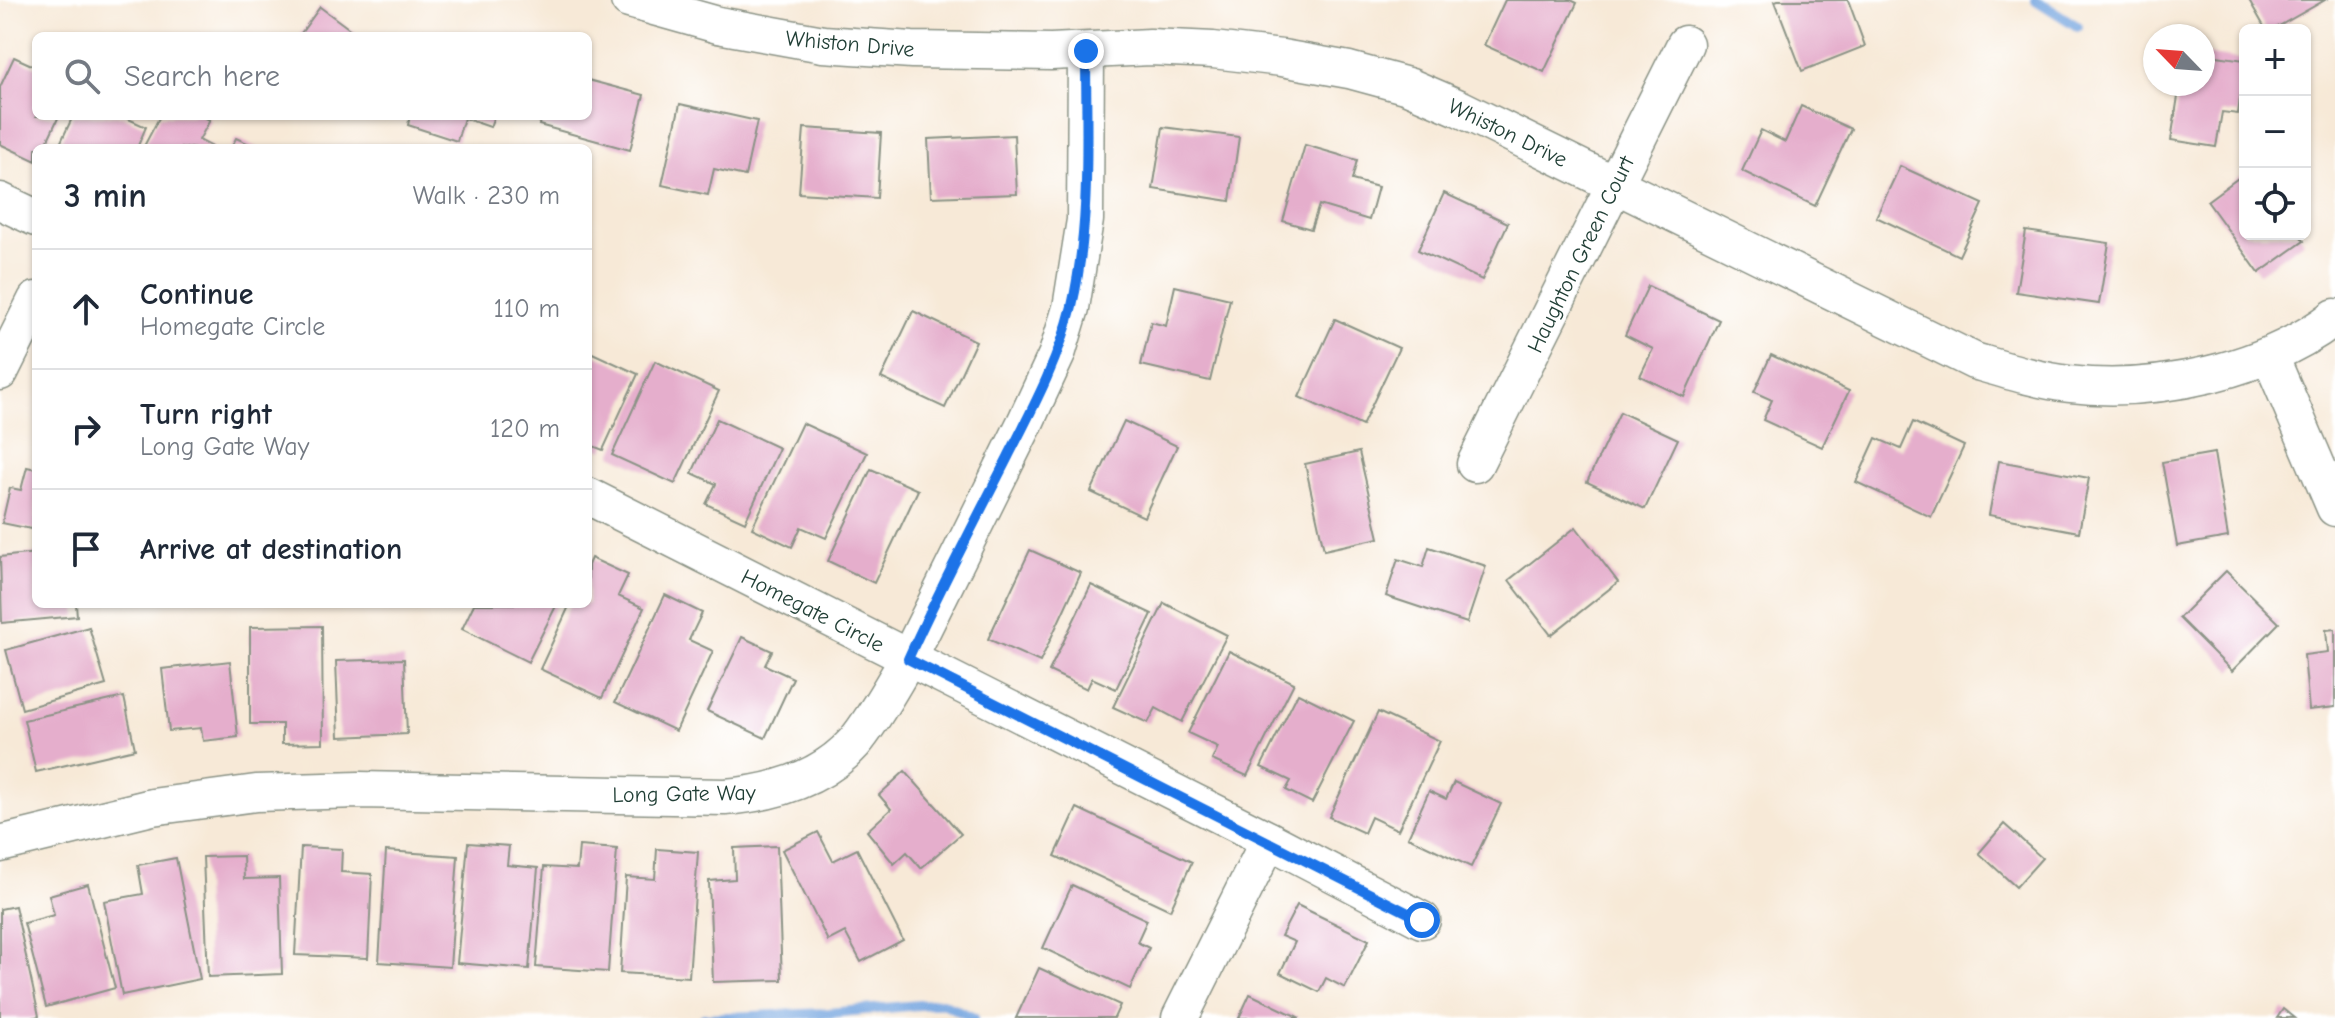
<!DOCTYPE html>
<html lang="en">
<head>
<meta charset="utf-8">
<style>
  :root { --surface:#fff; --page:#f2f2f3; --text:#1f2937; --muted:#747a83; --line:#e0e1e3 }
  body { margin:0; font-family:"Comic Neue",sans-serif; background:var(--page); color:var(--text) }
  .controls { position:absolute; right:24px; top:24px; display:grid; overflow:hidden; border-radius:12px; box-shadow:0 2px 6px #0004 }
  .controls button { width:72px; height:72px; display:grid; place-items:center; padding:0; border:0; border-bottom:2px solid var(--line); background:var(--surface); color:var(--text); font:40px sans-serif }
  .compass { position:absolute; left:2143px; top:24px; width:72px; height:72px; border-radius:50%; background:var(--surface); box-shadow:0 2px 6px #0004; rotate:295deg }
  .stop { position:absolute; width:24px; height:24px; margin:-18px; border:6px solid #1a73e8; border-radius:50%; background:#fff }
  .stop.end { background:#1a73e8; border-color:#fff; box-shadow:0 2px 8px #0008 }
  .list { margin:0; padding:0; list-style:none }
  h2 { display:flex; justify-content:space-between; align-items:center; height:104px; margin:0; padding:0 32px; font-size:34px }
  h2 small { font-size:26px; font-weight:400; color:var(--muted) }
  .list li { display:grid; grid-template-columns:52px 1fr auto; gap:24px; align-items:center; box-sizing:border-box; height:120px; padding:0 32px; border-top:2px solid var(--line) }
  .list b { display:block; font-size:30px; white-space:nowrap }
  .list p { margin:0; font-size:26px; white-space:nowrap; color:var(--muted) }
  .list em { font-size:26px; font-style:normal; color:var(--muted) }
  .icon { flex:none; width:44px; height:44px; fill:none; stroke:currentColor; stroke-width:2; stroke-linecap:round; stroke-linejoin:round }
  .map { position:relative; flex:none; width:2335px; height:1018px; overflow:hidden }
  .search { position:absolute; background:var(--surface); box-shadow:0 2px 6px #0004; left:32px; top:32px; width:560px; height:88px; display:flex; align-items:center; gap:20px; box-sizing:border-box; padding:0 28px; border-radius:12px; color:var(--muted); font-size:30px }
  .panel { position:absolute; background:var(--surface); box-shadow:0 2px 6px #0004; left:32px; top:144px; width:560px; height:464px; border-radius:12px }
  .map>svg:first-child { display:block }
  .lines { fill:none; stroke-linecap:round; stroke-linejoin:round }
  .stream { stroke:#75a5df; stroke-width:10 }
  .building { fill:#e5aecc }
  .minor-casing { stroke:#8b9386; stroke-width:39 }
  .minor { stroke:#fff; stroke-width:36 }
  .route { stroke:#1a73e8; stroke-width:10 }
  .labels { text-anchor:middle; stroke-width:6; stroke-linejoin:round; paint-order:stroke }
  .street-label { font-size:22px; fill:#1f3d34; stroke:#fff }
</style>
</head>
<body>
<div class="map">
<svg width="2335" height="1018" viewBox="0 0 2335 1018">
  <rect width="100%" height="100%" fill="#fff"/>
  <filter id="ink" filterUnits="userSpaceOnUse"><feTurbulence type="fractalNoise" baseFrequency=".0125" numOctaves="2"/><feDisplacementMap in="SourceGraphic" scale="16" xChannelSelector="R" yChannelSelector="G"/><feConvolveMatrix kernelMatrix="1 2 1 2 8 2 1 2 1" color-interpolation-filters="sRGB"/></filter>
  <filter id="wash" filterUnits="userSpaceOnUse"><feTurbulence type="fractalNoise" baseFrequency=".006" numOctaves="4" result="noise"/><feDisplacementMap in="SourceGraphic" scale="32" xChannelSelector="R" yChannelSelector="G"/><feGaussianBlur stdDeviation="1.8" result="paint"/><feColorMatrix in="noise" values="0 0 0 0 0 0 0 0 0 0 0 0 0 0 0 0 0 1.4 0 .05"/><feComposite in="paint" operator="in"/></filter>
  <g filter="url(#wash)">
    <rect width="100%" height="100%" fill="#f7e9d7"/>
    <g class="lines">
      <g class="stream">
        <path d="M 2036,0 L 2077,26"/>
        <path d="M 704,1018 L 829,1013 L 942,1003 L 974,1018"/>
      </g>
    </g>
    <g id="blocks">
      <g class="building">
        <path d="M 1505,0 L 1571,0 L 1577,3 L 1544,72 L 1484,45 Z"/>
        <path d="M 1778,0 L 1848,0 L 1865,46 L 1802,71 L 1775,1 Z"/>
        <path d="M 2249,0 L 2325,0 L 2272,30 L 2266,30 Z"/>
        <path d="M 320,7 L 359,36 L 299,36 Z"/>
        <path d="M 2203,54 L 2245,60 L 2238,114 L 2222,112 L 2216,147 L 2171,140 L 2180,84 L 2203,84 Z"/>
        <path d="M 14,57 L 36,67 L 36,116 L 59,116 L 44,148 L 36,148 L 36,161 L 0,144 L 0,87 Z"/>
        <path d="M 588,80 L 644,95 L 630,150 L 539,125 L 541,116 L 588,116 Z"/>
        <path d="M 680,104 L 757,121 L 745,176 L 714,169 L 708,195 L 662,185 Z"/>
        <path d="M 1801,106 L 1851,129 L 1815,206 L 1742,171 L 1761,130 L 1785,142 Z"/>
        <path d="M 73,116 L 122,116 L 146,127 L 137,148 L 58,148 Z"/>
        <path d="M 160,116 L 201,116 L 210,120 L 199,140 L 214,148 L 143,148 Z"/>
        <path d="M 410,116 L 494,116 L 490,127 L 464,118 L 457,141 L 408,125 Z"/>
        <path d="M 1163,127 L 1239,137 L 1230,201 L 1153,189 Z"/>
        <path d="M 804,128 L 881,133 L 877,198 L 799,193 Z"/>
        <path d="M 1014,135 L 1017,194 L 931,197 L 928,139 Z"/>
        <path d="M 236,138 L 258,148 L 231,148 Z"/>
        <path d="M 1305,145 L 1357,160 L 1352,180 L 1378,187 L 1369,220 L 1319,205 L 1311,229 L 1283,221 Z"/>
        <path d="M 1900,166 L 1983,204 L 1959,256 L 1876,217 Z"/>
        <path d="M 2245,173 L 2245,234 L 2299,234 L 2304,241 L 2259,273 L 2207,201 Z"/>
        <path d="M 1444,193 L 1508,223 L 1482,280 L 1418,250 Z"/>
        <path d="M 2026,231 L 2109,243 L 2099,304 L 2016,292 Z"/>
        <path d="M 1175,286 L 1230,299 L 1210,381 L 1141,365 L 1151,322 L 1166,326 Z"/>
        <path d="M 1648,286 L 1719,320 L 1684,397 L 1640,376 L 1653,349 L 1625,335 Z"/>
        <path d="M 913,311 L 976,341 L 945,408 L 881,378 Z"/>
        <path d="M 1335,319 L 1399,348 L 1362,426 L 1299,397 Z"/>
        <path d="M 588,351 L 638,374 L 603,450 L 588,444 Z"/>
        <path d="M 1771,355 L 1849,391 L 1822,447 L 1763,420 L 1772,400 L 1754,392 Z"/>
        <path d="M 655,361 L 719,391 L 675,484 L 612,455 Z"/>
        <path d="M 1620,412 L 1678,439 L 1645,509 L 1587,482 Z"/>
        <path d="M 717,419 L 779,448 L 745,522 L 706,504 L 716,484 L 692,473 Z"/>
        <path d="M 1124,421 L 1177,446 L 1144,517 L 1091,492 Z"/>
        <path d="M 1913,422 L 1964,446 L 1931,517 L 1856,482 L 1876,438 L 1901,449 Z"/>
        <path d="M 802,423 L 867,453 L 826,538 L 801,527 L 792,547 L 752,528 Z"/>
        <path d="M 1359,452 L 1379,538 L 1324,550 L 1305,464 Z"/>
        <path d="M 2214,453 L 2228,537 L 2177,546 L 2162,462 Z"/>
        <path d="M 1999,461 L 2089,478 L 2079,532 L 1989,515 Z"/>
        <path d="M 27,467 L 36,469 L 36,530 L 2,523 L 10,488 L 21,490 Z"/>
        <path d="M 871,469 L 918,490 L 874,583 L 828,561 Z"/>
        <path d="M 1576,527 L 1618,582 L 1551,635 L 1509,580 Z"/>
        <path d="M 1429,547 L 1486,566 L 1467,623 L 1386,596 L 1398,559 L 1423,567 Z"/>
        <path d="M 1030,550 L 1081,573 L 1040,662 L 988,639 Z"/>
        <path d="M 36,553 L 36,604 L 76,604 L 77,616 L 2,623 L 0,557 Z"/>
        <path d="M 591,558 L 628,575 L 618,596 L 644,608 L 602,698 L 540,669 L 570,604 L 588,604 L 588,565 Z"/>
        <path d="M 2226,571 L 2279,623 L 2232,671 L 2179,618 Z"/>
        <path d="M 1091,585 L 1152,614 L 1116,689 L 1092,678 L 1087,689 L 1049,671 Z"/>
        <path d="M 665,595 L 702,613 L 689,640 L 713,651 L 676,731 L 615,702 Z"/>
        <path d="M 1164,603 L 1227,635 L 1182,722 L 1156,708 L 1148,723 L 1113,707 Z"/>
        <path d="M 474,604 L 557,604 L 528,662 L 462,629 Z"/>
        <path d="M 322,626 L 323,743 L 282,744 L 282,724 L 250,724 L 250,627 Z"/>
        <path d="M 89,627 L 106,685 L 22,709 L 6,650 Z"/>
        <path d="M 2335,629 L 2335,707 L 2309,710 L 2304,655 L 2328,652 L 2326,630 Z"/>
        <path d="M 742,637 L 772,651 L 765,665 L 793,678 L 765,738 L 707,711 Z"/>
        <path d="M 1229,651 L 1294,683 L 1247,776 L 1212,760 L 1218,747 L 1188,733 Z"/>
        <path d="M 404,659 L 407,734 L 339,737 L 336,661 Z"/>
        <path d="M 230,661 L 238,737 L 203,741 L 201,728 L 169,731 L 162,669 Z"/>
        <path d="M 1298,693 L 1354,721 L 1312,803 L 1286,790 L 1291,781 L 1261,767 Z"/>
        <path d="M 124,697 L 135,749 L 36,772 L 24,720 Z"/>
        <path d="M 1378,712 L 1440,741 L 1398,830 L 1371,817 L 1364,833 L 1329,817 Z"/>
        <path d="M 905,771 L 961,834 L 921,868 L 907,852 L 894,864 L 867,831 L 891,809 L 879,795 Z"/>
        <path d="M 1454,782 L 1501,804 L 1471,867 L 1408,837 L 1429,791 L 1446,799 Z"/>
        <path d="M 1077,808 L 1192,862 L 1170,910 L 1055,856 Z"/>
        <path d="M 2004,824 L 2042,858 L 2016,887 L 1979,853 Z"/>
        <path d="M 818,832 L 833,861 L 857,849 L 903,940 L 861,962 L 845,932 L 828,941 L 782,850 Z"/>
        <path d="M 468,843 L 509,846 L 507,865 L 538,868 L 529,969 L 457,963 Z"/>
        <path d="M 579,846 L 617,849 L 608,972 L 536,967 L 544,867 L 577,869 Z"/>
        <path d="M 777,846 L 782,980 L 713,982 L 709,881 L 735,879 L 734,848 Z"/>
        <path d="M 301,847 L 342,849 L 341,872 L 372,874 L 368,958 L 295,955 Z"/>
        <path d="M 657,849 L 698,852 L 689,977 L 620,973 L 626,877 L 655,879 Z"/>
        <path d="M 386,851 L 458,856 L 450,967 L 379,962 Z"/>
        <path d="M 243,856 L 244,879 L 279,878 L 282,974 L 208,977 L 203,857 Z"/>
        <path d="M 176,858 L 200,979 L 122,995 L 104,901 L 143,894 L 138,865 Z"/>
        <path d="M 88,884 L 115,988 L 46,1007 L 24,923 L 54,915 L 49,895 Z"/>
        <path d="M 1072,885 L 1147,920 L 1137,942 L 1149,948 L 1130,989 L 1043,948 Z"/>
        <path d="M 1297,905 L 1369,940 L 1345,988 L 1326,978 L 1319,992 L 1280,973 L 1295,942 L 1281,936 Z"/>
        <path d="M 15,906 L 39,1016 L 32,1018 L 0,1018 L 0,909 Z"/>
        <path d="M 1039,968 L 1120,1005 L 1114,1018 L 1016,1018 Z"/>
        <path d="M 1250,994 L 1300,1018 L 1239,1018 Z"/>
        <path d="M 2283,1009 L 2294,1018 L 2277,1018 Z"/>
      </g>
    </g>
  </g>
  <g filter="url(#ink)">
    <use href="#blocks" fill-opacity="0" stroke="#8b9386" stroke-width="2"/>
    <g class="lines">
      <g class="minor-casing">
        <g id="minor">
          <path d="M 629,0 L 718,25 L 823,44 L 912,50 L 1051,52 L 1150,47 L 1213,50 L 1282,58 L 1349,70 L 1408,86 L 1459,108 L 1974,361 C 2005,370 2037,380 2069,384 C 2156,394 2265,371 2335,317"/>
          <path d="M 0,201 L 36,218"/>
          <path d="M 2270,356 L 2335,508"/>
          <path d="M 0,372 L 36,300"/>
          <path d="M 1475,464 L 1685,44"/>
          <path d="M 588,496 L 1269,840 L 1422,920"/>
          <path d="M 0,844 L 152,807 L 256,793 L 359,790 L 725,797 C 772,793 821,780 854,743 C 873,721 893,684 908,659 L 1025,423 L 1057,354 L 1071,308 L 1085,220 L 1086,51"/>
          <path d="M 1180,1018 L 1269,840"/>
        </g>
      </g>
      <use href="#minor" class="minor"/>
    </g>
  </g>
  <g class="lines" filter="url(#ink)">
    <path class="route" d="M 1086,51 C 1086,136 1091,222 1072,306 C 1059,359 1033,408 1008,457 C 974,524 939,590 908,659 L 1422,920"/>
  </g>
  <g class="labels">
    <g class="street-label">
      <text transform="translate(850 43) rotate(5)" y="8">Whiston Drive</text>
      <text transform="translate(1508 132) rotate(26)" y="8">Whiston Drive</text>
      <text transform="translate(1580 254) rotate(-64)" y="8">Haughton Green Court</text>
      <text transform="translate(813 610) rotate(27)" y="8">Homegate Circle</text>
      <text transform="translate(684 793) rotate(-1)" y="8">Long Gate Way</text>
    </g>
  </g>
</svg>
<div class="controls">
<button>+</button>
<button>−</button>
<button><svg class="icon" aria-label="locate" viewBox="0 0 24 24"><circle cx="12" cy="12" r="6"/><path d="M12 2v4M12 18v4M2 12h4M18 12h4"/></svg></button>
</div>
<svg class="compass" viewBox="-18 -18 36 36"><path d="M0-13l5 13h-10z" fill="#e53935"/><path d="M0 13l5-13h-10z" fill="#747a83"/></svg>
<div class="stop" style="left:1422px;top:920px"></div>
<div class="stop end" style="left:1086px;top:51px"></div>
<div class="search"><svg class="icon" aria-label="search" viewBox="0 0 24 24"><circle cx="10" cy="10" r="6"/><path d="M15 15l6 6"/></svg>Search here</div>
<section class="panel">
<h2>3 min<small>Walk · 230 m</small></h2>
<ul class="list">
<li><svg class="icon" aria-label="ahead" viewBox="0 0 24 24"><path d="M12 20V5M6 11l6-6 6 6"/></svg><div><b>Continue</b><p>Homegate Circle</p></div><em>110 m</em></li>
<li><svg class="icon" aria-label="right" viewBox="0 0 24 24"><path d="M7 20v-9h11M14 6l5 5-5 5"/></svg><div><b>Turn right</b><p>Long Gate Way</p></div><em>120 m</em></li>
<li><svg class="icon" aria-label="arrive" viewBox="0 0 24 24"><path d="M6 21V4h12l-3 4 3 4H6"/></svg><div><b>Arrive at destination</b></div></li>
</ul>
</section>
</div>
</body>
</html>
